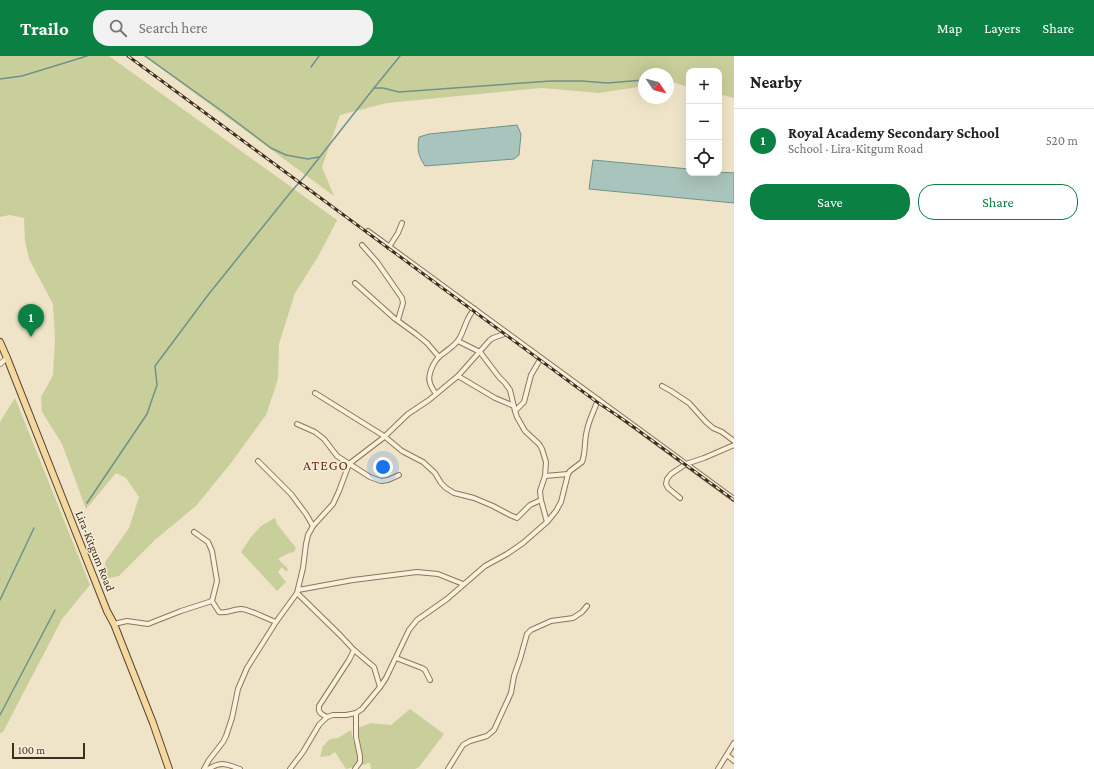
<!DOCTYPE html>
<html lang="en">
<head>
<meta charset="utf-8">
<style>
  :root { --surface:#fff; --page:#f2f2f2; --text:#202124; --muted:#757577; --line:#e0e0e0; --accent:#0b8043 }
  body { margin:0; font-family:"Crimson Pro",serif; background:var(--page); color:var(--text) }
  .controls { position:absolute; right:12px; top:12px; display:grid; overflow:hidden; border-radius:8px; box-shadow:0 4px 16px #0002 }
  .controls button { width:36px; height:36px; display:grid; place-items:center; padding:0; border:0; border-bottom:1px solid var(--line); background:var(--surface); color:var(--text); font:20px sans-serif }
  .compass { position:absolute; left:638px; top:12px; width:36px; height:36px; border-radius:50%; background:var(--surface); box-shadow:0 4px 16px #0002; rotate:125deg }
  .scale { position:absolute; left:12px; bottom:10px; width:73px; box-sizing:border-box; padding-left:4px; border:2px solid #3d2e20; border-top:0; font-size:11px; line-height:14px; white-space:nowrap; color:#3d2e20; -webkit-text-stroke:3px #f7eed8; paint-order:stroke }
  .you { position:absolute; left:383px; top:411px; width:14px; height:14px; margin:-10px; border:3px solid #fff; border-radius:50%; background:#1a73e8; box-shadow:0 0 0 6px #1a73e833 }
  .badge { display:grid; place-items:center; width:26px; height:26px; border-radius:50%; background:var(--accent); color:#fff; font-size:13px; font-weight:700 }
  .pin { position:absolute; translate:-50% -33px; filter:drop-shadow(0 1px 2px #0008) }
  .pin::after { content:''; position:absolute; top:21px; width:14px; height:12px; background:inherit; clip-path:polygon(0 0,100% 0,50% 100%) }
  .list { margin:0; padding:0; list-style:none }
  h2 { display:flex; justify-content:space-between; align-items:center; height:52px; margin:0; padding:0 16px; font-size:17px }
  h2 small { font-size:13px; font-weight:400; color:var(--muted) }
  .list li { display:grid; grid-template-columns:26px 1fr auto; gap:12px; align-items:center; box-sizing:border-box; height:64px; padding:0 16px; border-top:1px solid var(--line) }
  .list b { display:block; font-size:15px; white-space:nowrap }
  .list p { margin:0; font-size:13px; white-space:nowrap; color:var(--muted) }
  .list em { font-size:13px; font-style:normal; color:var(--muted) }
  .actions { display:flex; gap:8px; padding:12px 16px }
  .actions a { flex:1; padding:9px 0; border:1px solid var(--accent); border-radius:16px; text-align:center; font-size:14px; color:var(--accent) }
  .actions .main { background:var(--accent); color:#fff }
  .icon { flex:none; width:22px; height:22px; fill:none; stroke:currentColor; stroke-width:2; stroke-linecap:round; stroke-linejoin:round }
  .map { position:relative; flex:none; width:734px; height:713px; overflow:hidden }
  header { display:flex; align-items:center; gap:24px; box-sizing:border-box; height:56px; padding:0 20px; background:var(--accent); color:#fff }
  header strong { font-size:19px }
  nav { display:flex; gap:22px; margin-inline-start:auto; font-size:14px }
  .search { width:280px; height:36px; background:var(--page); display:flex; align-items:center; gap:10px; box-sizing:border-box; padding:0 14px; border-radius:16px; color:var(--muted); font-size:15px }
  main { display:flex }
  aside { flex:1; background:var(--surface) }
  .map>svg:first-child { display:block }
  .green { fill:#c9cf9b }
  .water { fill:#a9c4bc; stroke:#6f938a }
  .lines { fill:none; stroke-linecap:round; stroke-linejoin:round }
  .stream { stroke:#6f938a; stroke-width:1.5 }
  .minor-casing { stroke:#8d765c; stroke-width:6 }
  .tertiary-casing { stroke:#8d765c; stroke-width:6 }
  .primary-casing { stroke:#5b4430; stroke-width:8 }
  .minor { stroke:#faf1dc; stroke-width:4 }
  .tertiary { stroke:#faf1dc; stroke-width:4.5 }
  .primary { stroke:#f3d9a0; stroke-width:6 }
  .rail-casing { stroke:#3d2e20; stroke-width:3 }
  .rail { stroke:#f7eed8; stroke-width:1.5; stroke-dasharray:4.5; stroke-linecap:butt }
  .labels { text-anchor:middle; stroke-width:3; stroke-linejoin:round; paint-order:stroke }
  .street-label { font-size:12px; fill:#3d2e20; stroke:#f7eed8 }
  .quarter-label { font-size:14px; letter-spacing:1px; fill:#6b2e1e; stroke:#f7eed8 }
</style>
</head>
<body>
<header>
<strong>Trailo</strong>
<div class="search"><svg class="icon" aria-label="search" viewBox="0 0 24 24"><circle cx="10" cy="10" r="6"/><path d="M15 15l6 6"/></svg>Search here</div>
<nav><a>Map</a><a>Layers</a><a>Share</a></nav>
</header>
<main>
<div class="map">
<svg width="734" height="713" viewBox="0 0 734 713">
  <rect width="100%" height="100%" fill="#f0e4c8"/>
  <g class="green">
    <path d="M 0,0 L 109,0 L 337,164 L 319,199 L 295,237 L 279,288 L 278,323 L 266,359 L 231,407 L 196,450 L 156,483 L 119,520 L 106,523 L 105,506 L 129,472 L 139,441 L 126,422 L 116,417 L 86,453 L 62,388 L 42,356 L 41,341 L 53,319 L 55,282 L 53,248 L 29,203 L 25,185 L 24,162 L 10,159 L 0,161 Z"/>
    <path d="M 144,0 L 734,0 L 734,42 L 719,38 L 719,15 L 689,15 L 689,31 L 672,26 L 668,27 L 668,18 L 644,18 L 644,30 L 599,37 L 542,32 L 387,47 L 340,59 L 322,111 L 334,140 Z"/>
    <path d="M 15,342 L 90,529 L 62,563 L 3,676 L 0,677 L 0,366 Z"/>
    <path d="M 275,462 L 277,468 L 296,492 L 294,496 L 289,497 L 278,503 L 288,513 L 286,516 L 282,511 L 278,516 L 286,526 L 277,535 L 241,496 L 251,481 L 261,470 Z"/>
    <path d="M 410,653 L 444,678 L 419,711 L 415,713 L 371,713 L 370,707 L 346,713 L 335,696 L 329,700 L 320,701 L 323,690 L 330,683 L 338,682 L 351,674 L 354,687 L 358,685 L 357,672 L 371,667 L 391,669 Z"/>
  </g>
  <g class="water">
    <path d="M 517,69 L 521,78 L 519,99 L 514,103 L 425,110 C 418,99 417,94 419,81 L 429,78 Z"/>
    <path d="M 593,104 L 689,113 L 689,117 L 719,117 L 719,116 L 734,117 L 734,147 L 589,133 Z"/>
  </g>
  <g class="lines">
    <g class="stream">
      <path d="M 145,0 L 222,55 L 271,92 L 286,99 L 308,103 L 319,101"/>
      <path d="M 311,11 L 319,0"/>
      <path d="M 0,23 L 22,20 L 87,0"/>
      <path d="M 374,32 L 400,0"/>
      <path d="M 87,447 L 147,358 L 157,329 L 155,310 L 208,239 L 290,137 L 304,121 L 374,32 L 383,32 L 399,36 L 551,25 L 582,25 L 607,27 L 644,24"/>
      <path d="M 0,544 L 34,472"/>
      <path d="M 0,659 L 55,554"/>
    </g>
    <g class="minor-casing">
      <g id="minor">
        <path d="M 368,175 L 734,443"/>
        <path d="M 362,189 L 377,206 L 402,242 L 403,247 L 398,264"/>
        <path d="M 389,191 L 398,177 L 402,167"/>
        <path d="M 355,227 L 394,262 L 416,278 L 427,287 L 439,301"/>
        <path d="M 458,285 L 480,296 L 499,321 L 505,327 L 510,334 L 515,355 L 517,361 L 525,375 L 539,388 L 542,393 L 546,406 L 545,420 L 540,435 L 541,444 L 547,466"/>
        <path d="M 458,320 L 490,284 L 493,282 L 507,277"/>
        <path d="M 662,330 L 671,335 L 689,347 L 706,366 L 713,372 L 722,376 L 734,385"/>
        <path d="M 315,337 L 384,380 L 402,395 L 423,406 L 435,417 L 441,427 L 446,432 L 454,437 L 474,442 L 493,450 L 510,459 L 517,462 L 530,449 L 541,444"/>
        <path d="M 436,338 C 434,335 431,331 430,327 C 427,319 434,305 440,300 C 447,294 455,290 459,283 C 465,274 466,260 475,253"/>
        <path d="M 515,355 L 524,346 L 531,319 L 541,302"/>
        <path d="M 297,368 L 315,376 L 324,383 L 337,400 L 370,421 L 381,425 L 388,424 L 399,419"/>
        <path d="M 258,405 L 291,438 L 306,458 L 313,470"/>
        <path d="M 545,420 L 568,418"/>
        <path d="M 680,442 L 668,432 L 666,428 L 667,423 L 671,418 L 686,408 L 704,402 L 734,389"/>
        <path d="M 194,476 L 208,486 L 212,495 L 217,525 L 212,545 L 219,556 C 226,558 233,553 241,553 C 249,553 267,563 276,566"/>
        <path d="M 298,534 L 353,524 L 417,516 L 438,518 L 463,528"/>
        <path d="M 297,537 L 340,579 L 354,594 L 349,604 L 319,650 C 318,657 321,658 327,661"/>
        <path d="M 114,568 L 127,565 L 148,568 L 181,555 L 212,545"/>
        <path d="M 354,594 L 374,611 L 380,631"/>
        <path d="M 396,602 L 422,612 L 425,614 L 430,624"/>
        <path d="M 727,699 L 734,705"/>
        <path d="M 204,713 L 209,704 L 223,686 L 226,680 L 232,662 L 238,633 L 247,612 L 276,566 L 297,537 L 303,512 L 306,488 L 308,479 L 313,470 L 333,448 L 339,435 L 349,408 L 383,382 L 408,358 L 429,344 L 458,320 L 495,342 L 514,350"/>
        <path d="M 208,713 C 223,705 225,708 240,713"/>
        <path d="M 290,713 L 303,696 L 319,669 L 327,661 L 333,659 L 346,659 L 356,657 L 362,653 L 380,631 L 386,622 L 409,574 L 417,564 L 447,543 L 485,510 L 507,498 L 523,487 L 547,466 L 556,455 L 561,446 L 568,418 L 570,415 L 582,406 C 586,396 584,384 587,374 C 589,364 594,355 597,346 L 599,344"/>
        <path d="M 355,713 L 360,706 L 360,700 L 356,681 L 356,657"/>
        <path d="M 448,713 L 463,689 L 470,685 L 487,680 L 494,674 L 511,637 L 514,620 L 520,603 L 527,578 L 531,574 L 551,565 L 573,562 L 582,556 L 587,550"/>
        <path d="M 718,713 L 734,687"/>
      </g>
    </g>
    <g class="tertiary-casing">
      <path id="tertiary" d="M 0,308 L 7,302"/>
    </g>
    <g class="primary-casing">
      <path id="primary" d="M 0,286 L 7,302 L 107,555 L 114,568 L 153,667 L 169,713"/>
    </g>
    <use href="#minor" class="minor"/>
    <use href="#tertiary" class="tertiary"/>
    <use href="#primary" class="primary"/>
    <g class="rail-casing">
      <path id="rail" d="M 128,0 L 597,346 L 624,364 L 734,444"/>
    </g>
    <use href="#rail" class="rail"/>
  </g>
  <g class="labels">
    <g class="street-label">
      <text transform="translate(95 495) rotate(68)" y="4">Lira-Kitgum Road</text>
    </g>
    <g class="quarter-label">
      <text x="326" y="414">ATEGO</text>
    </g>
  </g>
</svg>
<div class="controls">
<button>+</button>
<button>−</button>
<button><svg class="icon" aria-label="locate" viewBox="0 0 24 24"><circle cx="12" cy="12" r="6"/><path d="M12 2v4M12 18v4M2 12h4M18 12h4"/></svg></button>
</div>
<svg class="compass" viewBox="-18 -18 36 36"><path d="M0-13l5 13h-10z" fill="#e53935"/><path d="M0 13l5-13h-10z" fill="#757577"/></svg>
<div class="scale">100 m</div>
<div class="you"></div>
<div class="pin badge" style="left:31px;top:281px">1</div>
</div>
<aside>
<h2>Nearby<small></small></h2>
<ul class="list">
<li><span class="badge">1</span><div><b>Royal Academy Secondary School</b><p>School · Lira-Kitgum Road</p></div><em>520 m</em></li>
</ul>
<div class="actions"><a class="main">Save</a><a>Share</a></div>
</aside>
</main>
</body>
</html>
